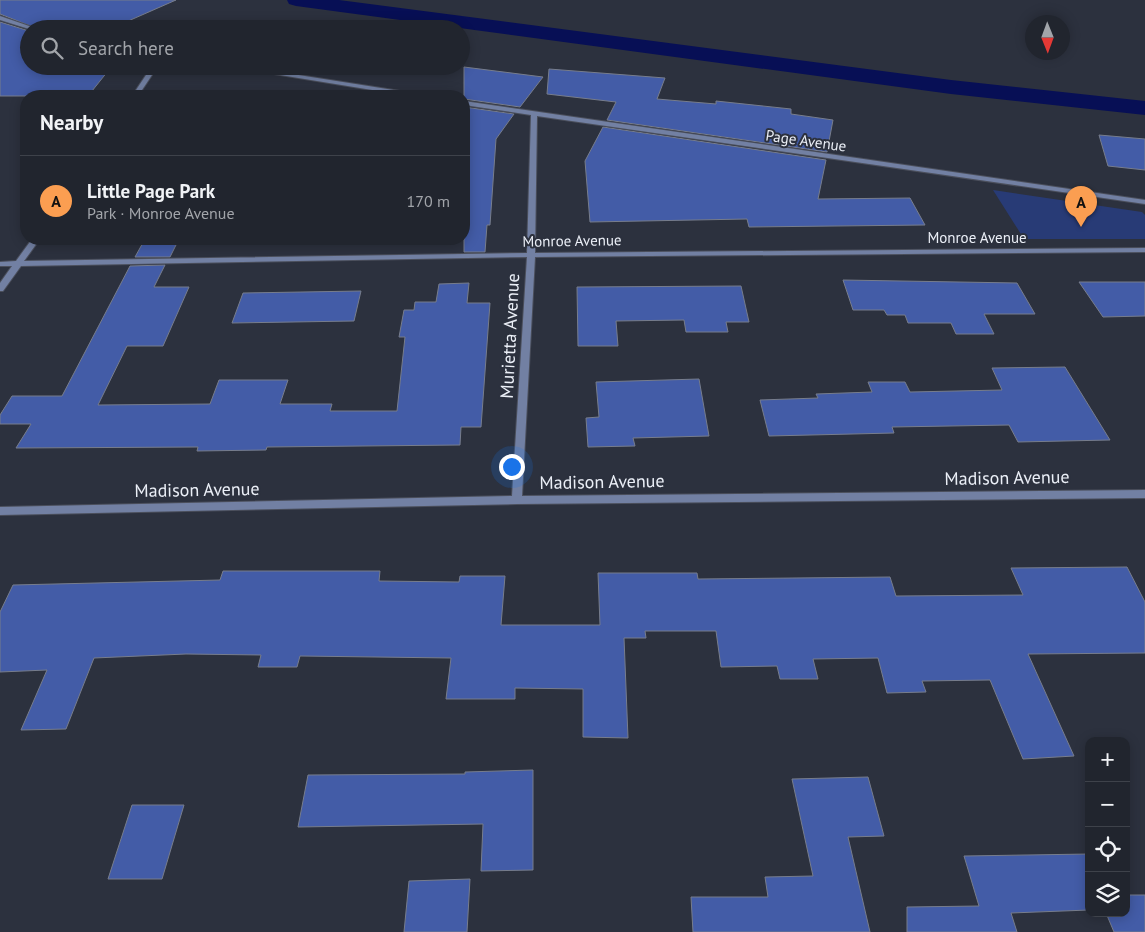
<!DOCTYPE html>
<html lang="en">
<head>
<meta charset="utf-8">
<style>
  :root { --surface:#21252e; --page:#2d313a; --text:#f1f3f6; --muted:#a2a5aa; --line:#3e424a; --accent:#fb9e51 }
  body { margin:0; font-family:"PT Sans",sans-serif; background:var(--page); color:var(--text) }
  .controls { position:absolute; right:15px; bottom:15px; display:grid; overflow:hidden; border-radius:10px; box-shadow:0 2px 12px #0003 }
  .controls button { width:45px; height:45px; display:grid; place-items:center; padding:0; border:0; border-bottom:1px solid var(--line); background:var(--surface); color:var(--text); font:25px sans-serif }
  .compass { position:absolute; left:1025px; top:15px; width:45px; height:45px; border-radius:50%; background:var(--surface); box-shadow:0 2px 12px #0003; rotate:179deg }
  .you { position:absolute; left:511px; top:466px; width:18px; height:18px; margin:-12px; border:4px solid #fff; border-radius:50%; background:#1a73e8; box-shadow:0 0 0 8px #1a73e833 }
  .badge { display:grid; place-items:center; width:32px; height:32px; border-radius:50%; background:var(--accent); color:#111; font-size:16px; font-weight:700 }
  .pin { position:absolute; translate:-50% -41px; filter:drop-shadow(0 1px 2px #0008) }
  .pin::after { content:''; position:absolute; top:26px; width:18px; height:15px; background:inherit; clip-path:polygon(0 0,100% 0,50% 100%) }
  .list { margin:0; padding:0; list-style:none }
  h2 { display:flex; justify-content:space-between; align-items:center; height:65px; margin:0; padding:0 20px; font-size:21px }
  h2 small { font-size:16px; font-weight:400; color:var(--muted) }
  .list li { display:grid; grid-template-columns:32px 1fr auto; gap:15px; align-items:center; box-sizing:border-box; height:90px; padding:0 20px; border-top:1px solid var(--line) }
  .list b { display:block; font-size:19px; white-space:nowrap }
  .list p { margin:0; font-size:16px; white-space:nowrap; color:var(--muted) }
  .list em { font-size:16px; font-style:normal; color:var(--muted) }
  .icon { flex:none; width:28px; height:28px; fill:none; stroke:currentColor; stroke-width:2; stroke-linecap:round; stroke-linejoin:round }
  .map { position:relative; flex:none; width:1145px; height:932px; overflow:hidden }
  .search { position:absolute; background:var(--surface); box-shadow:0 2px 12px #0003; left:20px; top:20px; width:450px; height:55px; display:flex; align-items:center; gap:12px; box-sizing:border-box; padding:0 18px; border-radius:28px; color:var(--muted); font-size:19px }
  .panel { position:absolute; background:var(--surface); box-shadow:0 2px 12px #0003; left:20px; top:90px; width:450px; height:155px; border-radius:20px }
  .map>svg:first-child { display:block }
  .green { fill:#283b76 }
  .lines { fill:none; stroke-linecap:round; stroke-linejoin:round }
  .canal { fill:#070f55; fill-rule:evenodd }
  .building { fill:#435ca7; stroke:#777d8c }
  .minor-casing { stroke:#4b4f5c; stroke-width:2 }
  .minor { fill:#7280a3; fill-rule:evenodd }
  .labels { text-anchor:middle; stroke-width:4; stroke-linejoin:round; paint-order:stroke }
  .far-street-label { font-size:15px; fill:#ebeff7; stroke:#2c313e }
  .street-label { font-size:18px; fill:#ebeff7; stroke:#2c313e }
</style>
</head>
<body>
<div class="map">
<svg width="1145" height="932" viewBox="0 0 1145 932">
  <rect width="100%" height="100%" fill="#2c313e"/>
  <path class="green" d="M 993,190 L 1142,212 L 1145,215 L 1145,239 L 1024,239 Z"/>
  <g class="lines">
    <path class="canal" d="M 287,0 L 339,0 L 951,80 L 1145,101 L 1145,115 L 951,94 L 296,6 L 289,4 Z"/>
  </g>
  <g class="building">
    <path d="M 0,0 L 176,0 L 110,29 L 38,29 L 0,14 Z"/>
    <path d="M 0,22 L 29,31 L 29,66 L 112,66 L 88,96 L 0,96 Z"/>
    <path d="M 464,67 L 543,77 L 520,107 L 464,99 Z"/>
    <path d="M 549,69 L 665,78 L 657,99 L 716,104 L 716,101 L 791,109 L 791,114 L 833,120 L 827,152 L 607,120 L 616,102 L 547,94 Z"/>
    <path d="M 464,107 L 514,114 L 496,139 L 490,225 L 487,225 L 485,252 L 464,252 Z"/>
    <path d="M 603,127 L 826,160 L 818,199 L 910,198 L 925,225 L 749,227 L 747,219 L 590,222 L 585,161 Z"/>
    <path d="M 1099,135 L 1145,139 L 1145,170 L 1108,166 Z"/>
    <path d="M 145,239 L 179,239 L 170,257 L 135,257 Z"/>
    <path d="M 165,265 L 154,287 L 189,287 L 163,346 L 127,346 L 98,405 L 210,404 L 219,380 L 288,380 L 280,404 L 332,404 L 330,411 L 397,411 L 405,337 L 399,337 L 404,310 L 414,310 L 415,302 L 436,302 L 439,284 L 469,283 L 467,303 L 490,303 L 481,427 L 461,427 L 460,445 L 267,447 L 266,450 L 197,451 L 198,447 L 16,448 L 31,424 L 0,424 L 0,415 L 12,396 L 62,396 L 130,266 Z"/>
    <path d="M 843,280 L 1017,283 L 1035,314 L 984,314 L 994,334 L 956,334 L 951,323 L 908,323 L 905,315 L 887,315 L 884,310 L 853,310 Z"/>
    <path d="M 1079,282 L 1145,282 L 1145,316 L 1103,317 Z"/>
    <path d="M 741,286 L 749,322 L 726,322 L 728,332 L 686,332 L 684,320 L 616,321 L 618,346 L 578,346 L 577,287 Z"/>
    <path d="M 361,291 L 354,321 L 232,323 L 243,293 Z"/>
    <path d="M 1065,367 L 1110,440 L 1018,442 L 1009,425 L 892,427 L 894,433 L 769,436 L 760,400 L 818,398 L 816,394 L 872,392 L 868,382 L 905,382 L 910,392 L 1002,390 L 992,368 Z"/>
    <path d="M 699,379 L 709,436 L 633,438 L 635,446 L 588,447 L 586,418 L 599,417 L 596,382 Z"/>
    <path d="M 1127,567 L 1145,602 L 1145,653 L 1028,654 L 1074,756 L 1023,759 L 990,680 L 922,681 L 926,692 L 887,693 L 878,658 L 813,659 L 818,679 L 780,679 L 777,666 L 721,667 L 716,631 L 645,631 L 646,638 L 624,638 L 628,738 L 583,737 L 583,689 L 515,688 L 515,699 L 446,699 L 451,658 L 300,656 L 297,667 L 258,667 L 261,655 L 186,654 L 94,658 L 66,729 L 21,730 L 47,670 L 0,672 L 0,612 L 13,585 L 220,580 L 223,571 L 380,571 L 379,581 L 459,582 L 460,576 L 505,576 L 501,625 L 600,625 L 598,573 L 697,573 L 698,579 L 890,577 L 896,596 L 1023,595 L 1011,568 Z"/>
    <path d="M 533,770 L 533,870 L 481,871 L 483,824 L 298,827 L 308,775 L 465,774 L 465,772 Z"/>
    <path d="M 868,777 L 884,836 L 848,837 L 870,932 L 693,932 L 691,897 L 768,897 L 765,877 L 813,876 L 792,779 Z"/>
    <path d="M 132,805 L 184,805 L 162,879 L 108,879 Z"/>
    <path d="M 1089,854 L 1089,910 L 1011,913 L 1017,932 L 907,932 L 907,907 L 979,906 L 964,856 Z"/>
    <path d="M 470,879 L 467,932 L 404,932 L 409,881 Z"/>
    <path d="M 1126,892 L 1128,895 L 1145,895 L 1145,932 L 1114,932 L 1106,913 L 1126,913 Z"/>
  </g>
  <g class="lines">
    <g class="minor-casing">
      <g id="minor">
        <path d="M 0,16 L 35,28 L 36,29 L 29,29 L 0,20 Z"/>
        <path d="M 152,66 L 158,66 L 138,96 L 132,96 Z"/>
        <path d="M 225,66 L 241,66 L 419,94 L 422,96 L 409,96 Z"/>
        <path d="M 464,101 L 1145,200 L 1145,204 L 537,116 L 535,253 L 1145,248 L 1145,252 L 535,257 L 522,496 L 1145,490 L 1145,498 L 517,504 L 0,515 L 0,507 L 512,496 L 527,257 L 21,266 L 3,291 L 0,291 L 0,283 L 12,266 L 0,266 L 0,262 L 16,261 L 32,239 L 40,239 L 24,261 L 527,253 L 531,115 L 464,105 Z"/>
      </g>
    </g>
    <use href="#minor" class="minor"/>
  </g>
  <g class="labels">
    <g class="far-street-label">
      <text transform="translate(806 141) rotate(8)" y="5">Page Avenue</text>
      <text x="977" y="243">Monroe Avenue</text>
      <text transform="translate(572 241) rotate(-1)" y="5">Monroe Avenue</text>
    </g>
    <g class="street-label">
      <text transform="translate(510 336) rotate(-87)" y="6">Murietta Avenue</text>
      <text transform="translate(1007 478) rotate(-1)" y="6">Madison Avenue</text>
      <text transform="translate(602 482) rotate(-1)" y="6">Madison Avenue</text>
      <text transform="translate(197 490) rotate(-1)" y="6">Madison Avenue</text>
    </g>
  </g>
</svg>
<div class="controls">
<button>+</button>
<button>−</button>
<button><svg class="icon" aria-label="locate" viewBox="0 0 24 24"><circle cx="12" cy="12" r="6"/><path d="M12 2v4M12 18v4M2 12h4M18 12h4"/></svg></button>
<button><svg class="icon" aria-label="layers" viewBox="0 0 24 24"><path d="M12 4l9 5-9 5-9-5zM3 14l9 5 9-5"/></svg></button>
</div>
<svg class="compass" viewBox="-18 -18 36 36"><path d="M0-13l5 13h-10z" fill="#e53935"/><path d="M0 13l5-13h-10z" fill="#a2a5aa"/></svg>
<div class="you"></div>
<div class="pin badge" style="left:1081px;top:227px">A</div>
<div class="search"><svg class="icon" aria-label="search" viewBox="0 0 24 24"><circle cx="10" cy="10" r="6"/><path d="M15 15l6 6"/></svg>Search here</div>
<section class="panel">
<h2>Nearby<small></small></h2>
<ul class="list">
<li><span class="badge">A</span><div><b>Little Page Park</b><p>Park · Monroe Avenue</p></div><em>170 m</em></li>
</ul>
</section>
</div>
</body>
</html>
